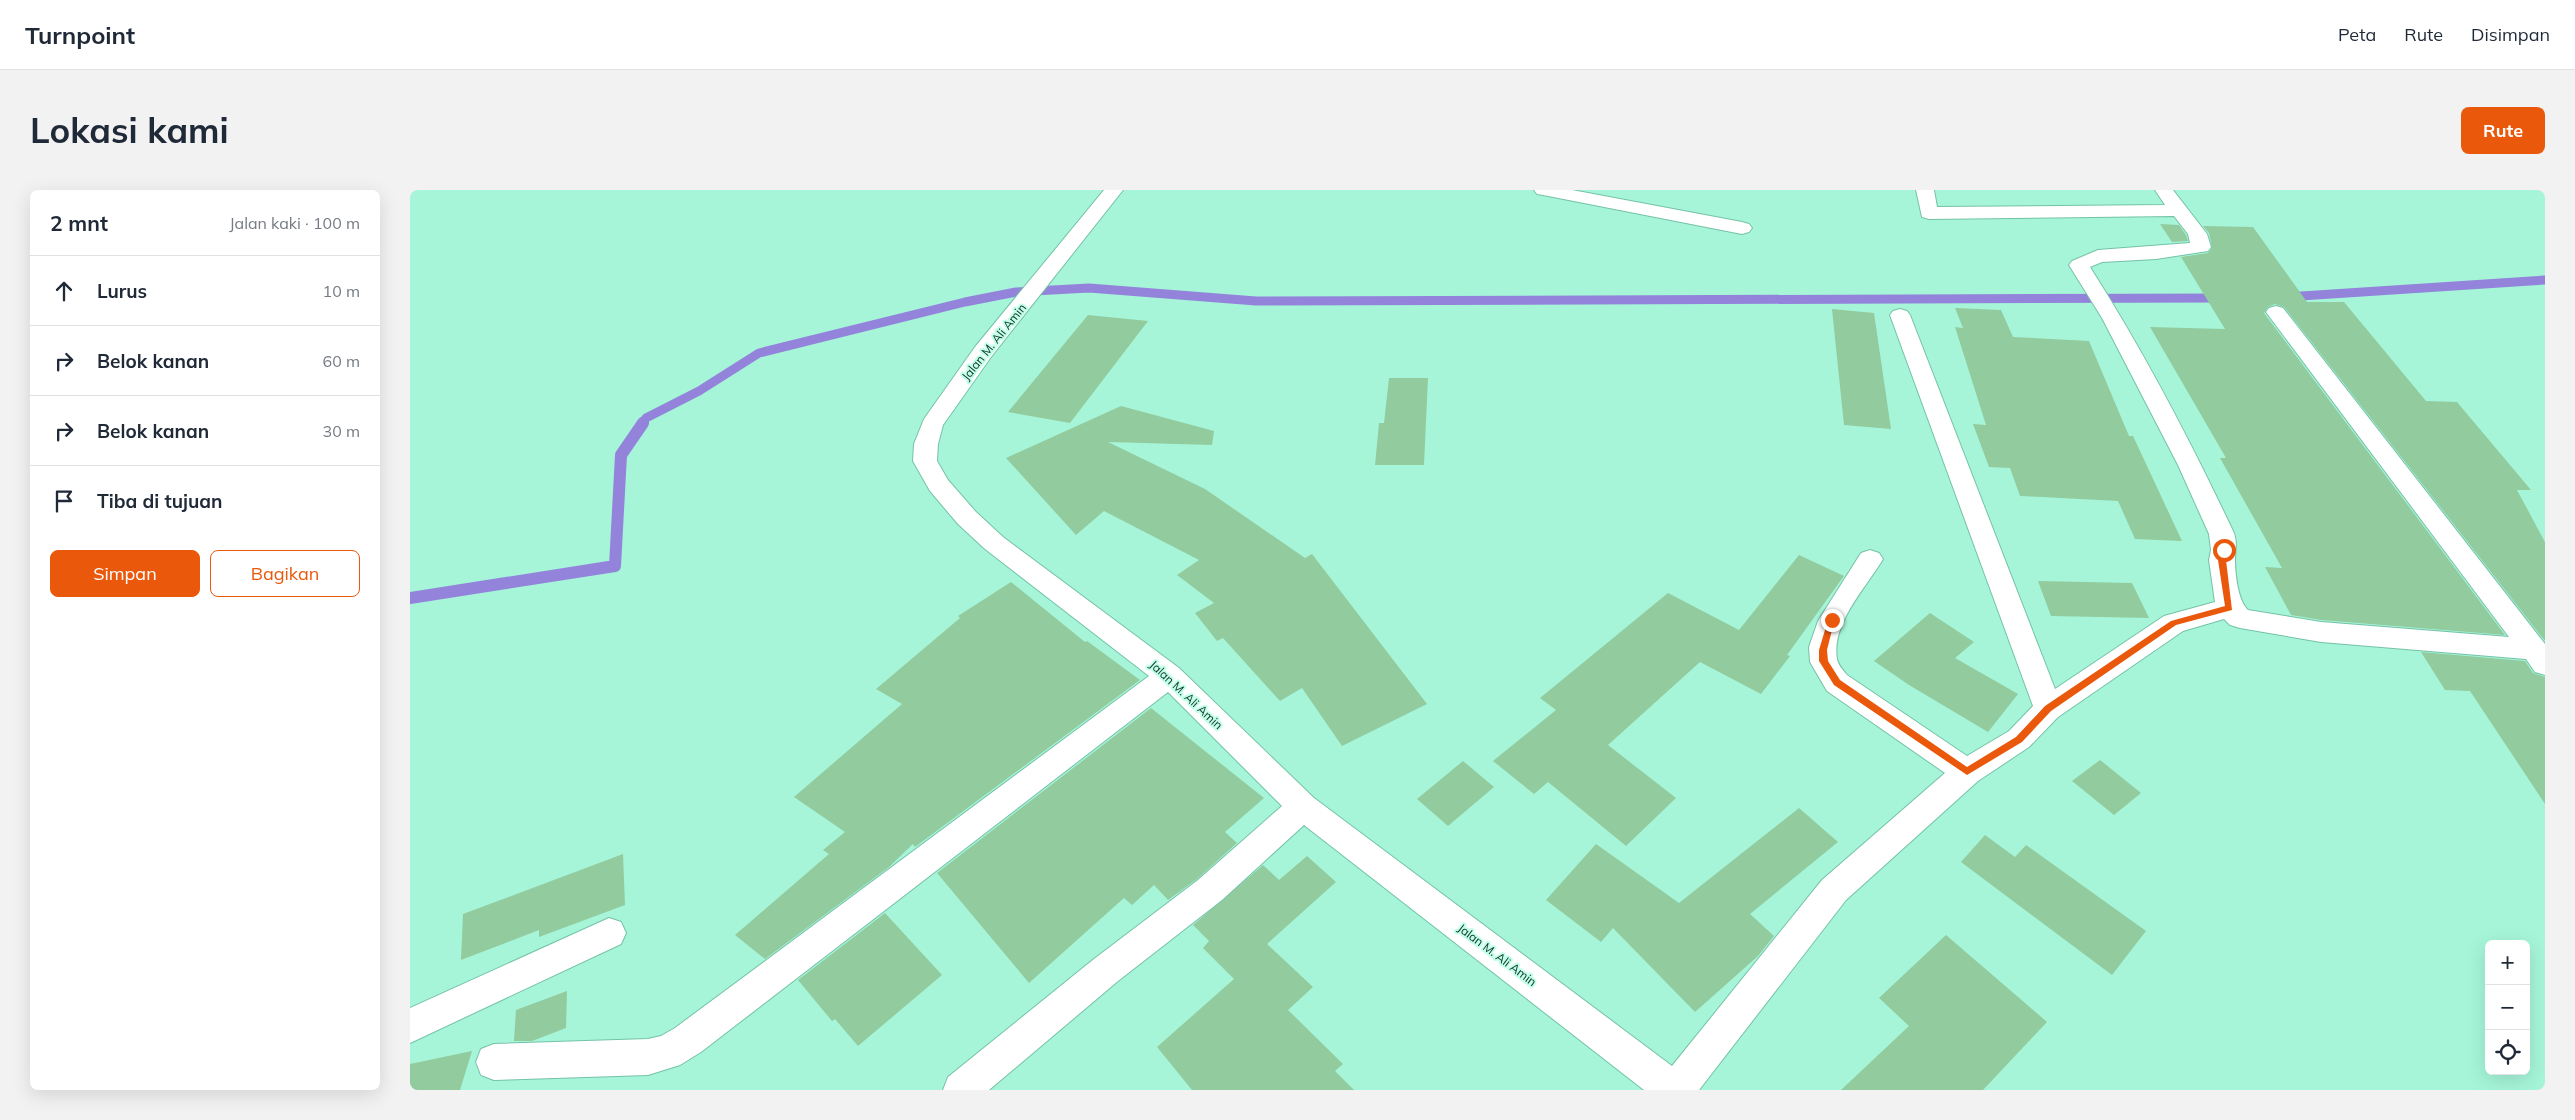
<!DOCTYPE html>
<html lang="id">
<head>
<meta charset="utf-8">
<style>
  :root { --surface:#fff; --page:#f2f2f3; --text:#1f2937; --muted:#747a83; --line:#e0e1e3; --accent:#ea580c }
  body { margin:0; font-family:Mulish,sans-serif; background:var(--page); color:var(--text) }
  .controls { position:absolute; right:15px; bottom:15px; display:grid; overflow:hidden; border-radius:8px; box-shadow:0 5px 20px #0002 }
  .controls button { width:45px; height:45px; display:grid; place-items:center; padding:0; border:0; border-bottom:1px solid var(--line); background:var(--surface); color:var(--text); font:25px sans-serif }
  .stop { position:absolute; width:15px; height:15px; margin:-11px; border:4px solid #ea580c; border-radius:50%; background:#fff }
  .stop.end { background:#ea580c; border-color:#fff; box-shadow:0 1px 5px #0008 }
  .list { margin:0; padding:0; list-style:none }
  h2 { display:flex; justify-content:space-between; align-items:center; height:65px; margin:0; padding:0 20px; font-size:21px }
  h2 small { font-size:16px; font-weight:400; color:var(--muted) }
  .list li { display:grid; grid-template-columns:32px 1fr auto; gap:15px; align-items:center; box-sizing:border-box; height:70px; padding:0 20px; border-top:1px solid var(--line) }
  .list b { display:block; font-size:19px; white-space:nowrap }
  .list em { font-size:16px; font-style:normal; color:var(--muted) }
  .actions { display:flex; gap:10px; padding:15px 20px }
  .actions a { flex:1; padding:11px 0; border:1px solid var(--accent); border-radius:8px; text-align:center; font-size:18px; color:var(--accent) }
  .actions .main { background:var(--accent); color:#fff }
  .icon { flex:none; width:28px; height:28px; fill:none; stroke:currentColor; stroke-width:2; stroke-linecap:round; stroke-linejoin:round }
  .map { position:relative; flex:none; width:2135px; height:900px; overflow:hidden; border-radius:8px }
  header { display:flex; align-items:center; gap:30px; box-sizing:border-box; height:70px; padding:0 25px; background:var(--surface); border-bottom:1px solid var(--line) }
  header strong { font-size:24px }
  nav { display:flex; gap:28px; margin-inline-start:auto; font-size:18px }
  .intro { display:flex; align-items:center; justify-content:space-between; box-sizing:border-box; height:120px; padding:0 30px }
  h1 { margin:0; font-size:35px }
  .button { padding:12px 22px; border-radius:8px; background:var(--accent); color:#fff; font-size:18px; font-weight:700 }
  main { display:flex; gap:30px; padding:0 30px }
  aside { flex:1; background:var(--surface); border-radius:8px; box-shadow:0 5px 20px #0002 }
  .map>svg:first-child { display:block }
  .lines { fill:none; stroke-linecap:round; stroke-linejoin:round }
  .stream-far1 { stroke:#9383db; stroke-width:9 }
  .stream { stroke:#9383db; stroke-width:12 }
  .building { fill:#92cb9e }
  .minor-casing { stroke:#74c2a8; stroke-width:2 }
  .minor { fill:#fff; fill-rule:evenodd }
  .route { fill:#ea580c }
  .labels { text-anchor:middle; stroke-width:4; stroke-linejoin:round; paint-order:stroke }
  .street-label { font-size:12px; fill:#123329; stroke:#c1ffe8 }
</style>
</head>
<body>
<header>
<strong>Turnpoint</strong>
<nav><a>Peta</a><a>Rute</a><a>Disimpan</a></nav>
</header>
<div class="intro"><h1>Lokasi kami</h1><a class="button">Rute</a></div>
<main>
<aside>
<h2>2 mnt<small>Jalan kaki · 100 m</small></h2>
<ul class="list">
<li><svg class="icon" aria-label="ahead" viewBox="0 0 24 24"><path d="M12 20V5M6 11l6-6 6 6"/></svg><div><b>Lurus</b></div><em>10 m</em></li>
<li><svg class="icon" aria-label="right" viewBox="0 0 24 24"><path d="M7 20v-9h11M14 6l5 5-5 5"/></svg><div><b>Belok kanan</b></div><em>60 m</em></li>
<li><svg class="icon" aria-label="right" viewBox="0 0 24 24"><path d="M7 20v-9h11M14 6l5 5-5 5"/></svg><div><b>Belok kanan</b></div><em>30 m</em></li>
<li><svg class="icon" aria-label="arrive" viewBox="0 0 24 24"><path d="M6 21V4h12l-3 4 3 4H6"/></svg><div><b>Tiba di tujuan</b></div></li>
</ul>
<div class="actions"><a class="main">Simpan</a><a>Bagikan</a></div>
</aside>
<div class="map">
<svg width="2135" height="900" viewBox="0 0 2135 900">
  <rect width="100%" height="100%" fill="#a6f5d9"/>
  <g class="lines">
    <g class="stream-far1">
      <path d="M 1875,107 L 2135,90"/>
      <path d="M 232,234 L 236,228 L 289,201 L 349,163 L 555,112 L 606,102 L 679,98 L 846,111 L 1813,108"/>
    </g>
    <path class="stream" d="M 0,408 L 205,376 L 211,265 L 233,233"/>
  </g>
  <g class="building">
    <path d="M 1750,34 L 1769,35 L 1776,45 L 1778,51 L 1762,52 Z"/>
    <path d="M 1793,36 L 1843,37 L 1897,112 L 1934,112 L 2016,211 L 2047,212 L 2121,300 L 2107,300 L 2135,352 L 2135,451 L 1874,117 L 1865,114 L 1858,117 L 1854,123 L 2095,445 L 1911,430 L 1881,425 L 1855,377 L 1872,378 L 1810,268 L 1816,268 L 1740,137 L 1815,139 L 1771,67 L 1798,63 L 1802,58 L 1799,43 Z"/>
    <path d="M 1545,118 L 1591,120 L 1603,147 L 1679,151 L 1719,246 L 1723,246 L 1772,351 L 1725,349 L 1708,311 L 1610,306 L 1600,278 L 1579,277 L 1563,234 L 1576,235 L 1545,137 L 1553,138 Z"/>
    <path d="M 1422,119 L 1464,123 L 1481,239 L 1434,235 Z"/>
    <path d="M 678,125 L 738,131 L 660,233 L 598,222 Z"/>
    <path d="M 979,188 L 1018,188 L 1014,275 L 965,275 L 969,233 L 974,233 Z"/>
    <path d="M 711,216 L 804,241 L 802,255 L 698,252 L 795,299 L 895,368 L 902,364 L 1017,514 L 932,556 L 892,498 L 870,511 L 813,448 L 807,451 L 785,423 L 804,413 L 767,385 L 789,370 L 694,321 L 666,345 L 596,268 Z"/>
    <path d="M 1389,365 L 1434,386 L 1377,465 L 1380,466 L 1351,504 L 1290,472 L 1198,555 L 1266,608 L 1216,656 L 1138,592 L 1124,604 L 1083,571 L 1146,520 L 1130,508 L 1258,403 L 1329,440 Z"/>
    <path d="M 1628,391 L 1722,393 L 1739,428 L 1641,426 Z"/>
    <path d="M 601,392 L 675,452 L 677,451 L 730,490 L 505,657 L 503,654 L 479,677 L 355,769 L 325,745 L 419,664 L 413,660 L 435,642 L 384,607 L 492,514 L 466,499 L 550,428 L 548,426 Z"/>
    <path d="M 1520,423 L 1564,452 L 1545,468 L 1608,504 L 1578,542 L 1499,495 L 1464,471 Z"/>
    <path d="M 2011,462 L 2115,471 L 2123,483 L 2135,487 L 2135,614 L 2060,501 L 2035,500 Z"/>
    <path d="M 741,518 L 854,608 L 815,642 L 827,653 L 787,689 L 758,710 L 744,695 L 722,715 L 714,708 L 619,793 L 527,683 Z"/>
    <path d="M 1690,570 L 1731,603 L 1704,625 L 1662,591 Z"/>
    <path d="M 1053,571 L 1084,597 L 1038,636 L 1007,609 Z"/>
    <path d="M 1389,618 L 1428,652 L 1340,724 L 1364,746 L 1348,766 L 1285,822 L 1203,738 L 1191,752 L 1136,710 L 1186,654 L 1269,713 Z"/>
    <path d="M 1575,645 L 1605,667 L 1616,655 L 1736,741 L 1702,785 L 1551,672 Z"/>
    <path d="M 213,664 L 215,715 L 129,747 L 129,740 L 51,770 L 53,724 Z"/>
    <path d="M 897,666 L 926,692 L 857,754 L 903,797 L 878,820 L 933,874 L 925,881 L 944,900 L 782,900 L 747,857 L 824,789 L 793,758 L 799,751 L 783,735 L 853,675 L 869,690 Z"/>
    <path d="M 475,723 L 532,785 L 448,856 L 425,829 L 422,831 L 388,790 Z"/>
    <path d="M 1536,745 L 1637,832 L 1573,900 L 1431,900 L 1499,836 L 1469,808 Z"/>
    <path d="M 157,801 L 156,838 L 122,851 L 104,851 L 106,820 Z"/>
    <path d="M 62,861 L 50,900 L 0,900 L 0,874 Z"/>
  </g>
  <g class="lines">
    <g class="minor-casing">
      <g id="minor">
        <path d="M 694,0 L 713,0 L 581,167 L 533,235 L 528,254 L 527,271 L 538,290 L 566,322 L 593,347 L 769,478 L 904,608 L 1262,876 L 1412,690 L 1535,583 L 1417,501 L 1400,472 L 1399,457 L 1408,431 L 1451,363 L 1460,360 L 1469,363 L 1473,369 C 1456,398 1421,433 1427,469 C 1428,475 1433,480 1437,485 L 1557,566 L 1599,541 L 1623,516 L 1480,125 L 1483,121 L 1490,119 L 1497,121 L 1500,125 L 1645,499 L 1754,426 L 1805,412 L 1799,370 L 1801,360 L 1799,344 L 1768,275 L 1692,128 L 1659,75 L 1662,71 L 1688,60 L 1780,53 L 1778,44 L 1764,26 L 1519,29 L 1512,27 L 1506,0 L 1524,0 L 1527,17 L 1755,15 L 1745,0 L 1763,0 L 1797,44 L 1801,57 L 1798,61 L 1746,69 L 1692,72 L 1680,77 C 1734,162 1780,250 1823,341 C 1828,351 1825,360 1825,370 C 1825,384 1828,411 1838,420 L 1911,432 L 2099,447 L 1859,126 L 1856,122 L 1859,118 L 1866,116 L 1873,118 L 2135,454 L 2135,485 L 2125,482 L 2116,469 L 1911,452 L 1830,438 L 1820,435 L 1814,429 L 1773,441 L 1648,527 L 1619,557 L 1568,591 L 1436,710 L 1289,900 L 1234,900 L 894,635 L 812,710 L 708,791 L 579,900 L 533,900 L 538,887 L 684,769 L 788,690 L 872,616 L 758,502 L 291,862 L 270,875 L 238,885 L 84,890 L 71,885 L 66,872 L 71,859 L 84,854 L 238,849 L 251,846 L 265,838 L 739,486 L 575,359 L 548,334 L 520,301 L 503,271 L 504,254 L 514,229 L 565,157 Z"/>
        <path d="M 1124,0 L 1162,0 L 1332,32 L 1339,34 L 1342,38 L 1339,42 L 1332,44 L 1133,5 L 1127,4 Z"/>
        <path d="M 199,728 L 211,732 L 216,743 L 211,754 L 0,853 L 0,818 Z"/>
      </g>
    </g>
    <use href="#minor" class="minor"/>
  </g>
  <path class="route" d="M 1811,358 L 1818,360 L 1816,370 L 1822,420 L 1766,435 L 1641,521 L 1612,552 L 1557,585 L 1424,495 L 1409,471 L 1409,460 L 1418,430 L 1425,428 L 1417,460 L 1418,471 L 1430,490 L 1557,577 L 1606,547 L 1635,516 L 1761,431 L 1815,416 L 1808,370 Z"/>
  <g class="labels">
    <g class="street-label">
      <text transform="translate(584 152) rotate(-51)" y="4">Jalan M. Ali Amin</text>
      <text transform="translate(776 505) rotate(43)" y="4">Jalan M. Ali Amin</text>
      <text transform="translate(1087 765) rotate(37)" y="4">Jalan M. Ali Amin</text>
    </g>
  </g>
</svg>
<div class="controls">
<button>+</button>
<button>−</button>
<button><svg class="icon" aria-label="locate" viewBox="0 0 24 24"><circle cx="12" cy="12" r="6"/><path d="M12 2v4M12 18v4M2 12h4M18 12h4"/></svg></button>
</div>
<div class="stop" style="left:1814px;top:360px"></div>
<div class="stop end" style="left:1422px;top:430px"></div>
</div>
</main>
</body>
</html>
